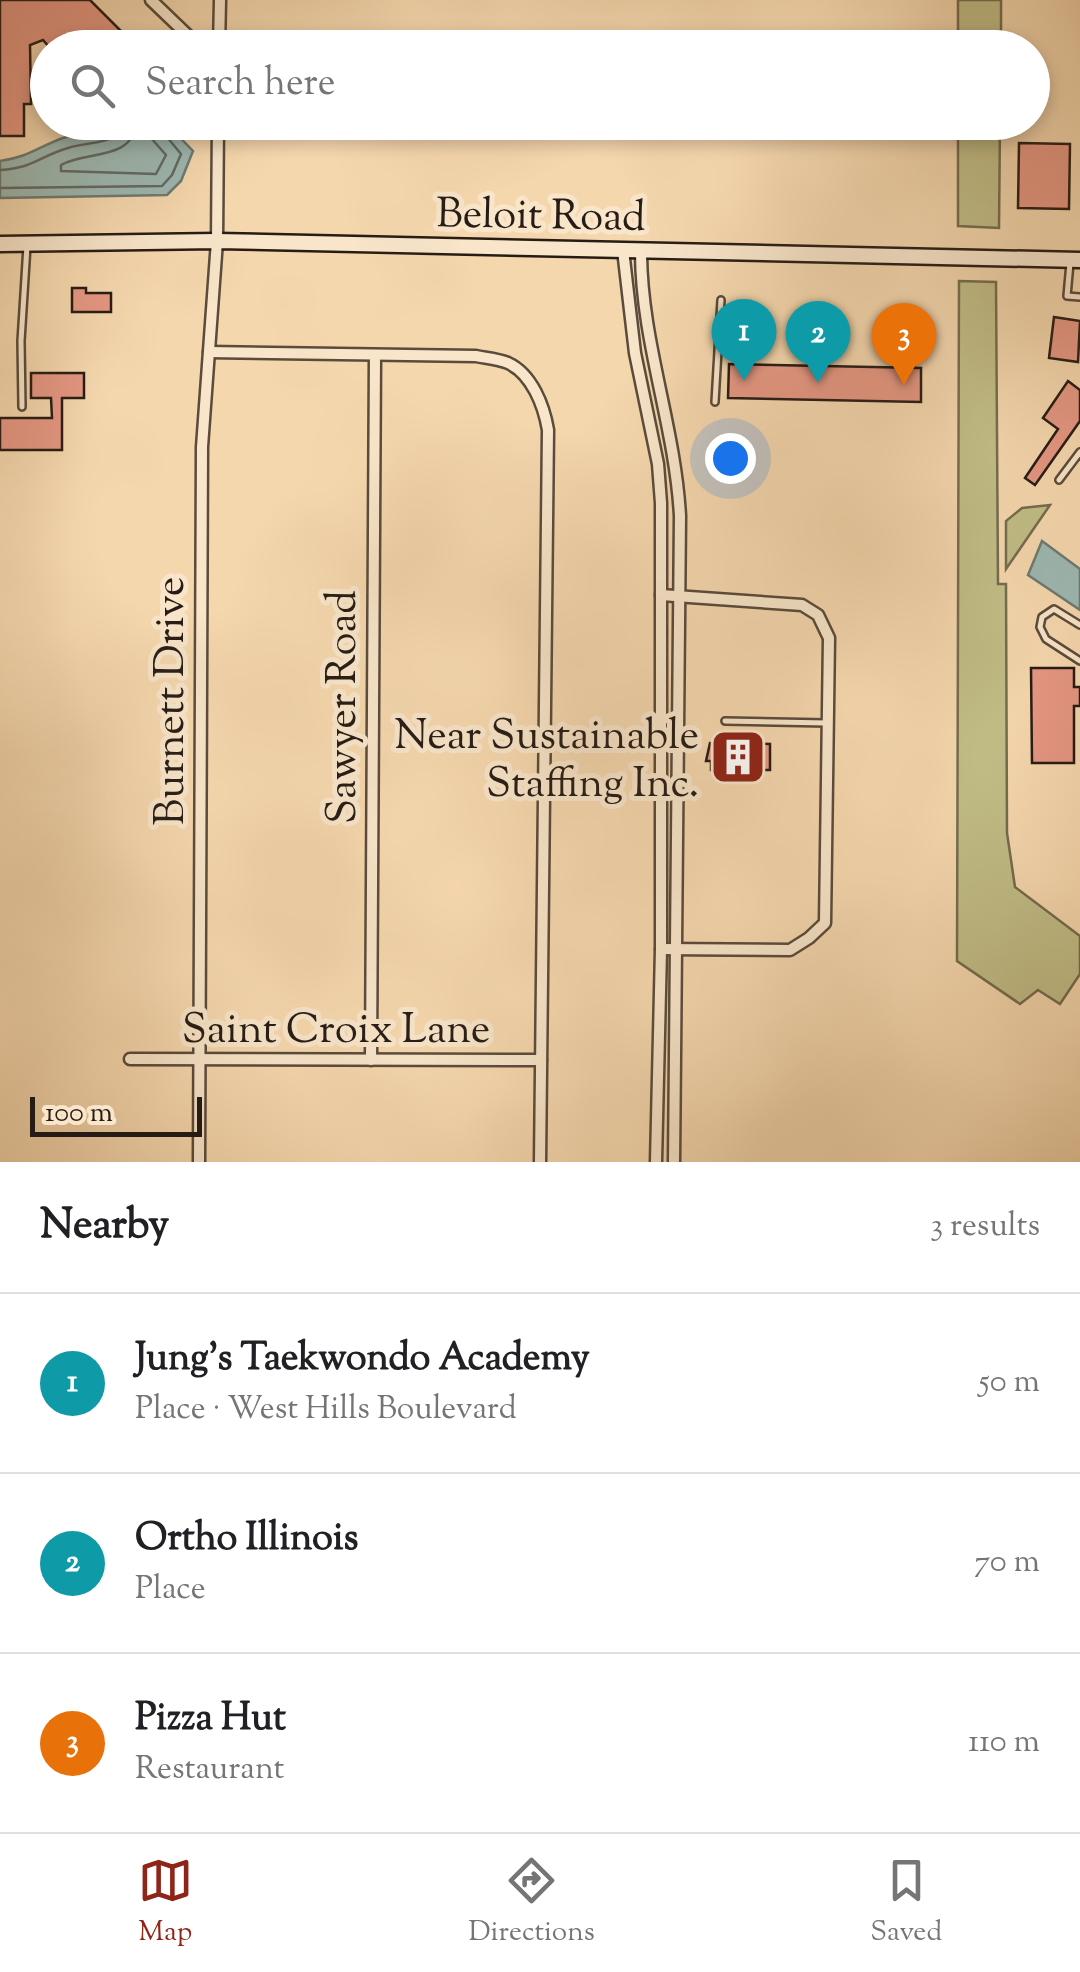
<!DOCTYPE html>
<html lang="en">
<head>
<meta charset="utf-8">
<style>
  :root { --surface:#fff; --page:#f6f6f6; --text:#202124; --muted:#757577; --line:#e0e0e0; --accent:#8f2418 }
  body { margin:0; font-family:"Sorts Mill Goudy",serif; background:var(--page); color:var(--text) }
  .scale { position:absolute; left:30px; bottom:25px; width:172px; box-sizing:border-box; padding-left:10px; border:5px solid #271c15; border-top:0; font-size:28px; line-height:35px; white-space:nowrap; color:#271c15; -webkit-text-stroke:8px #f8e5ca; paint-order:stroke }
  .you { position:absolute; left:730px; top:458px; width:35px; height:35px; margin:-25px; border:8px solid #fff; border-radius:50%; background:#1a73e8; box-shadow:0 0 0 15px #1a73e833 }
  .badge { display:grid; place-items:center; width:65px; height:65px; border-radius:50%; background:var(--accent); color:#fff; font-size:32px; font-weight:700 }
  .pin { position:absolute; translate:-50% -82px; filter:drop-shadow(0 2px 5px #0008) }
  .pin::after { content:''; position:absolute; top:52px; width:35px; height:30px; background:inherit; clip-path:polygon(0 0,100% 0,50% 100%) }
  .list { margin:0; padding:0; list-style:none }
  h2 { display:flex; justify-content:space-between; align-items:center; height:130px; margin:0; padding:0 40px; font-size:42px }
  h2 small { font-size:32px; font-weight:400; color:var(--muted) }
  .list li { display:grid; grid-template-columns:65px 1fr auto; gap:30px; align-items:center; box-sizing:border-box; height:180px; padding:0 40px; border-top:2px solid var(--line) }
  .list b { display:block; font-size:38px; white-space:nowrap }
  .list p { margin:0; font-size:32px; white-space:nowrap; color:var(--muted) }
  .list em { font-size:32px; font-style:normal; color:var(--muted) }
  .icon { flex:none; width:55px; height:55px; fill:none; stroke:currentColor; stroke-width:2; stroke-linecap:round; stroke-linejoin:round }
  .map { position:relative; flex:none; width:1080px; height:1162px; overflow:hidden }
  .search { position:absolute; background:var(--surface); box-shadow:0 5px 15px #0003; left:30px; right:30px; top:30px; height:110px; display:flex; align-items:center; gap:25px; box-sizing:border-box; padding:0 35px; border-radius:55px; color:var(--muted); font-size:38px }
  .sheet { height:670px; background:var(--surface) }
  nav { display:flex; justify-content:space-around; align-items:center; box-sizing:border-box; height:140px; border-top:2px solid var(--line); background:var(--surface); font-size:28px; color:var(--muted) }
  nav a { display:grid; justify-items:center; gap:5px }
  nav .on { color:var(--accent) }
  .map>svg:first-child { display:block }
  .green { fill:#c1bd87; stroke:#746c4e; stroke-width:2.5 }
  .water { fill:#9db8b2; stroke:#6e7a73; stroke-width:2.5 }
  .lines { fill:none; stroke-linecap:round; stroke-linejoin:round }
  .shore { stroke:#626a64; stroke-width:2.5 }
  .building { fill:#e59783; stroke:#271c15; stroke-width:2.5 }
  .service-casing { stroke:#5a4b3b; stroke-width:10 }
  .minor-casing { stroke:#5a4b3b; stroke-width:15 }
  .secondary-casing { stroke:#271c15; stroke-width:19 }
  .service { stroke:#f8e5ca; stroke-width:5 }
  .minor { stroke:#f8e5ca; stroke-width:10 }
  .secondary { stroke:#f8e5ca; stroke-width:14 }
  .labels { text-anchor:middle; stroke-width:10; stroke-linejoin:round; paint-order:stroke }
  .street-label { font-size:42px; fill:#271c15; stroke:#f8e5ca }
  .poi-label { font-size:42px; fill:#271c15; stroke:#f8e5ca; text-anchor:end }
</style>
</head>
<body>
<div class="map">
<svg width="1080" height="1162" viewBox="0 0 1080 1162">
  <rect width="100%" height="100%" fill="#f5d7ae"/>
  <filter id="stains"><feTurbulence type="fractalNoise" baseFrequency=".002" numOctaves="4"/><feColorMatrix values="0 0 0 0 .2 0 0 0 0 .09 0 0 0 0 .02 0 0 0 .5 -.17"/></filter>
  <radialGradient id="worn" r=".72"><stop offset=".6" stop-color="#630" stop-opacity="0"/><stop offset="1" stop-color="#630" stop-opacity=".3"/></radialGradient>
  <g class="green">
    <rect x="958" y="0" width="43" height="47"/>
    <path d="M 958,123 L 1000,123 L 999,228 L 958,226 Z"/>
    <path d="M 959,281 L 996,282 L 998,584 L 1006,584 L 1007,833 L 1015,887 L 1080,936 L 1080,974 L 1060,1004 L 1038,990 L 1020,1004 L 957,961 Z"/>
    <path d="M 1050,505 L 1006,569 L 1006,521 L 1022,508 Z"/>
  </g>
  <g class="water">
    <path d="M 119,123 L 166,123 L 193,151 L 181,181 L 167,195 L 0,198 L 0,161 C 29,157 38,147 63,138 C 82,132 101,135 119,123 Z"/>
    <path d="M 1042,541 L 1080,569 L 1080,610 L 1028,575 Z"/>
  </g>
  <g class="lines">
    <g class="shore">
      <path d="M 136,122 C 133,162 86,150 61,165 L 61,171 L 156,174 L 166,155 L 151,138 L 148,122"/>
      <path d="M 0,170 C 34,168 40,156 68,148 C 86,142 106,145 121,132 L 123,122"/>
      <path d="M 0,188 L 162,186 L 172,175 L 181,154 L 162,131 L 161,122"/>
    </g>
  </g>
  <g class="building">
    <path d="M 0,0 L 90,0 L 130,40 L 122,48 L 50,48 L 43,40 L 30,45 L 31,104 L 24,104 L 24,136 L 0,136 Z"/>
    <path d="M 1019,143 L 1070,144 L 1069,209 L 1018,208 Z"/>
    <path d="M 72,288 L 86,288 L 86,293 L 111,293 L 111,312 L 72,312 Z"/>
    <path d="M 1054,317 L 1080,321 L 1078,362 L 1049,358 Z"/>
    <path d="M 729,364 L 921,368 L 921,402 L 728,398 Z"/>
    <path d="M 31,373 L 84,373 L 84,398 L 62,398 L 62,450 L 0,450 L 0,418 L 52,418 L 51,398 L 31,398 Z"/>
    <path d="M 1068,381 L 1080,390 L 1080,421 L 1035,485 L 1025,478 L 1058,429 L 1043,418 Z"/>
    <path d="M 1031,668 L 1074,668 L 1074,687 L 1080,687 L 1080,706 L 1074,706 L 1074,763 L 1032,763 Z"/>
    <path d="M 726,738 L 736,738 L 736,743 L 770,744 L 770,770 L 711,770 L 711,761 L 706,761 L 710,743 L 726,744 Z"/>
  </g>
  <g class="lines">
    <g class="service-casing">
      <g id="service">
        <path d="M 1070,263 L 1067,296 L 1080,297"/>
        <path d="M 715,402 L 721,300"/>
        <path d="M 22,407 L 21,341 L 27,246"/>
        <path d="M 1059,480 L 1080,452"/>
        <path d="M 1080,625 L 1054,609 L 1042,617 L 1040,627 L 1046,639 L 1080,661"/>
        <path d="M 725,721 L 827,723"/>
      </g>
    </g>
    <g class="minor-casing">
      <g id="minor">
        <path d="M 151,0 L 201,48"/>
        <path d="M 219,48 L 220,0"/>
        <path d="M 623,250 L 635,353 L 658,464 L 661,503 L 661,949 L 656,1162"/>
        <path d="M 641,251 C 641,341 675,425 680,516 L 674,1162"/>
        <path d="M 209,352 L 476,356 C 486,358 499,359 508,363 C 532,374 544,406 548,430 L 540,1162"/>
        <path d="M 661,949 L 790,950 L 809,938 L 825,923 L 829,638 L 818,615 L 802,605 L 661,595"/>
        <path d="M 130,1059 L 541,1060"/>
        <path d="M 371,1060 L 375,355"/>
        <path d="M 199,1162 L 202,447 L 217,241 L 218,122"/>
      </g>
    </g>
    <g class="secondary-casing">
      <path id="secondary" d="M 0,244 L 217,241 L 1080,260"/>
    </g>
    <use href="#service" class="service"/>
    <use href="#minor" class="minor"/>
    <use href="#secondary" class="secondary"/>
  </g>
  <defs>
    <g id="building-square" transform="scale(2.875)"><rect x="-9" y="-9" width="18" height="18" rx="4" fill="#8f2418" stroke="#f8e5ca"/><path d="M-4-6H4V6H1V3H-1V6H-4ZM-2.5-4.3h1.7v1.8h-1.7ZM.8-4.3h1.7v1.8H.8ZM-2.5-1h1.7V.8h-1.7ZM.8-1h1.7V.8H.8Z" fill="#fff"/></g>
  </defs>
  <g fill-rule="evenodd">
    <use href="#building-square" x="738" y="757"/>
  </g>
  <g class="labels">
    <g class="street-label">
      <text transform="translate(541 213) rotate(1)" y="15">Beloit Road</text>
      <text transform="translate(168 701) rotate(-90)" y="15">Burnett Drive</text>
      <text transform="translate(340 707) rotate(-90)" y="15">Sawyer Road</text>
      <text x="336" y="1042">Saint Croix Lane</text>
    </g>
    <g class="poi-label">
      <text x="699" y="748">Near Sustainable<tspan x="699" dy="48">Staffing Inc.</tspan></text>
    </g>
  </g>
  <rect width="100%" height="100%" filter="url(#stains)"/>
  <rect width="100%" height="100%" fill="url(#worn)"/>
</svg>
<div class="scale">100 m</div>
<div class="you"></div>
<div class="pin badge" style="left:744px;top:381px;background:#0f9aa8">1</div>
<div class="pin badge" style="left:818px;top:383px;background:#0f9aa8">2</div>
<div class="pin badge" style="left:904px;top:385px;background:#e8710a">3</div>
<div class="search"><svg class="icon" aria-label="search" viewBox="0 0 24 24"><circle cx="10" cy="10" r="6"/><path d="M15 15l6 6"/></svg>Search here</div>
</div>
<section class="sheet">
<h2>Nearby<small>3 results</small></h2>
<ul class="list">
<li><span class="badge" style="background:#0f9aa8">1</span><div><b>Jung's Taekwondo Academy</b><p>Place · West Hills Boulevard</p></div><em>50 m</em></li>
<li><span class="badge" style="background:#0f9aa8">2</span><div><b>Ortho Illinois</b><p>Place</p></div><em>70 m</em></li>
<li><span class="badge" style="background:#e8710a">3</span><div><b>Pizza Hut</b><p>Restaurant</p></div><em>110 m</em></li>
</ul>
</section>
<nav>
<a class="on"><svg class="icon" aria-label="map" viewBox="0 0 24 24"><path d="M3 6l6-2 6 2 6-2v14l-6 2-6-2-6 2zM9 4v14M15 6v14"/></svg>Map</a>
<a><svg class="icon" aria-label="directions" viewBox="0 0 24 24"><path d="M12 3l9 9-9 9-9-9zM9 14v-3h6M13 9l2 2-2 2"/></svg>Directions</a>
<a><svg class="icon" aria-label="saved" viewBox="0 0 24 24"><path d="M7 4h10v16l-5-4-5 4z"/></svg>Saved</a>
</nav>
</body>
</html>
